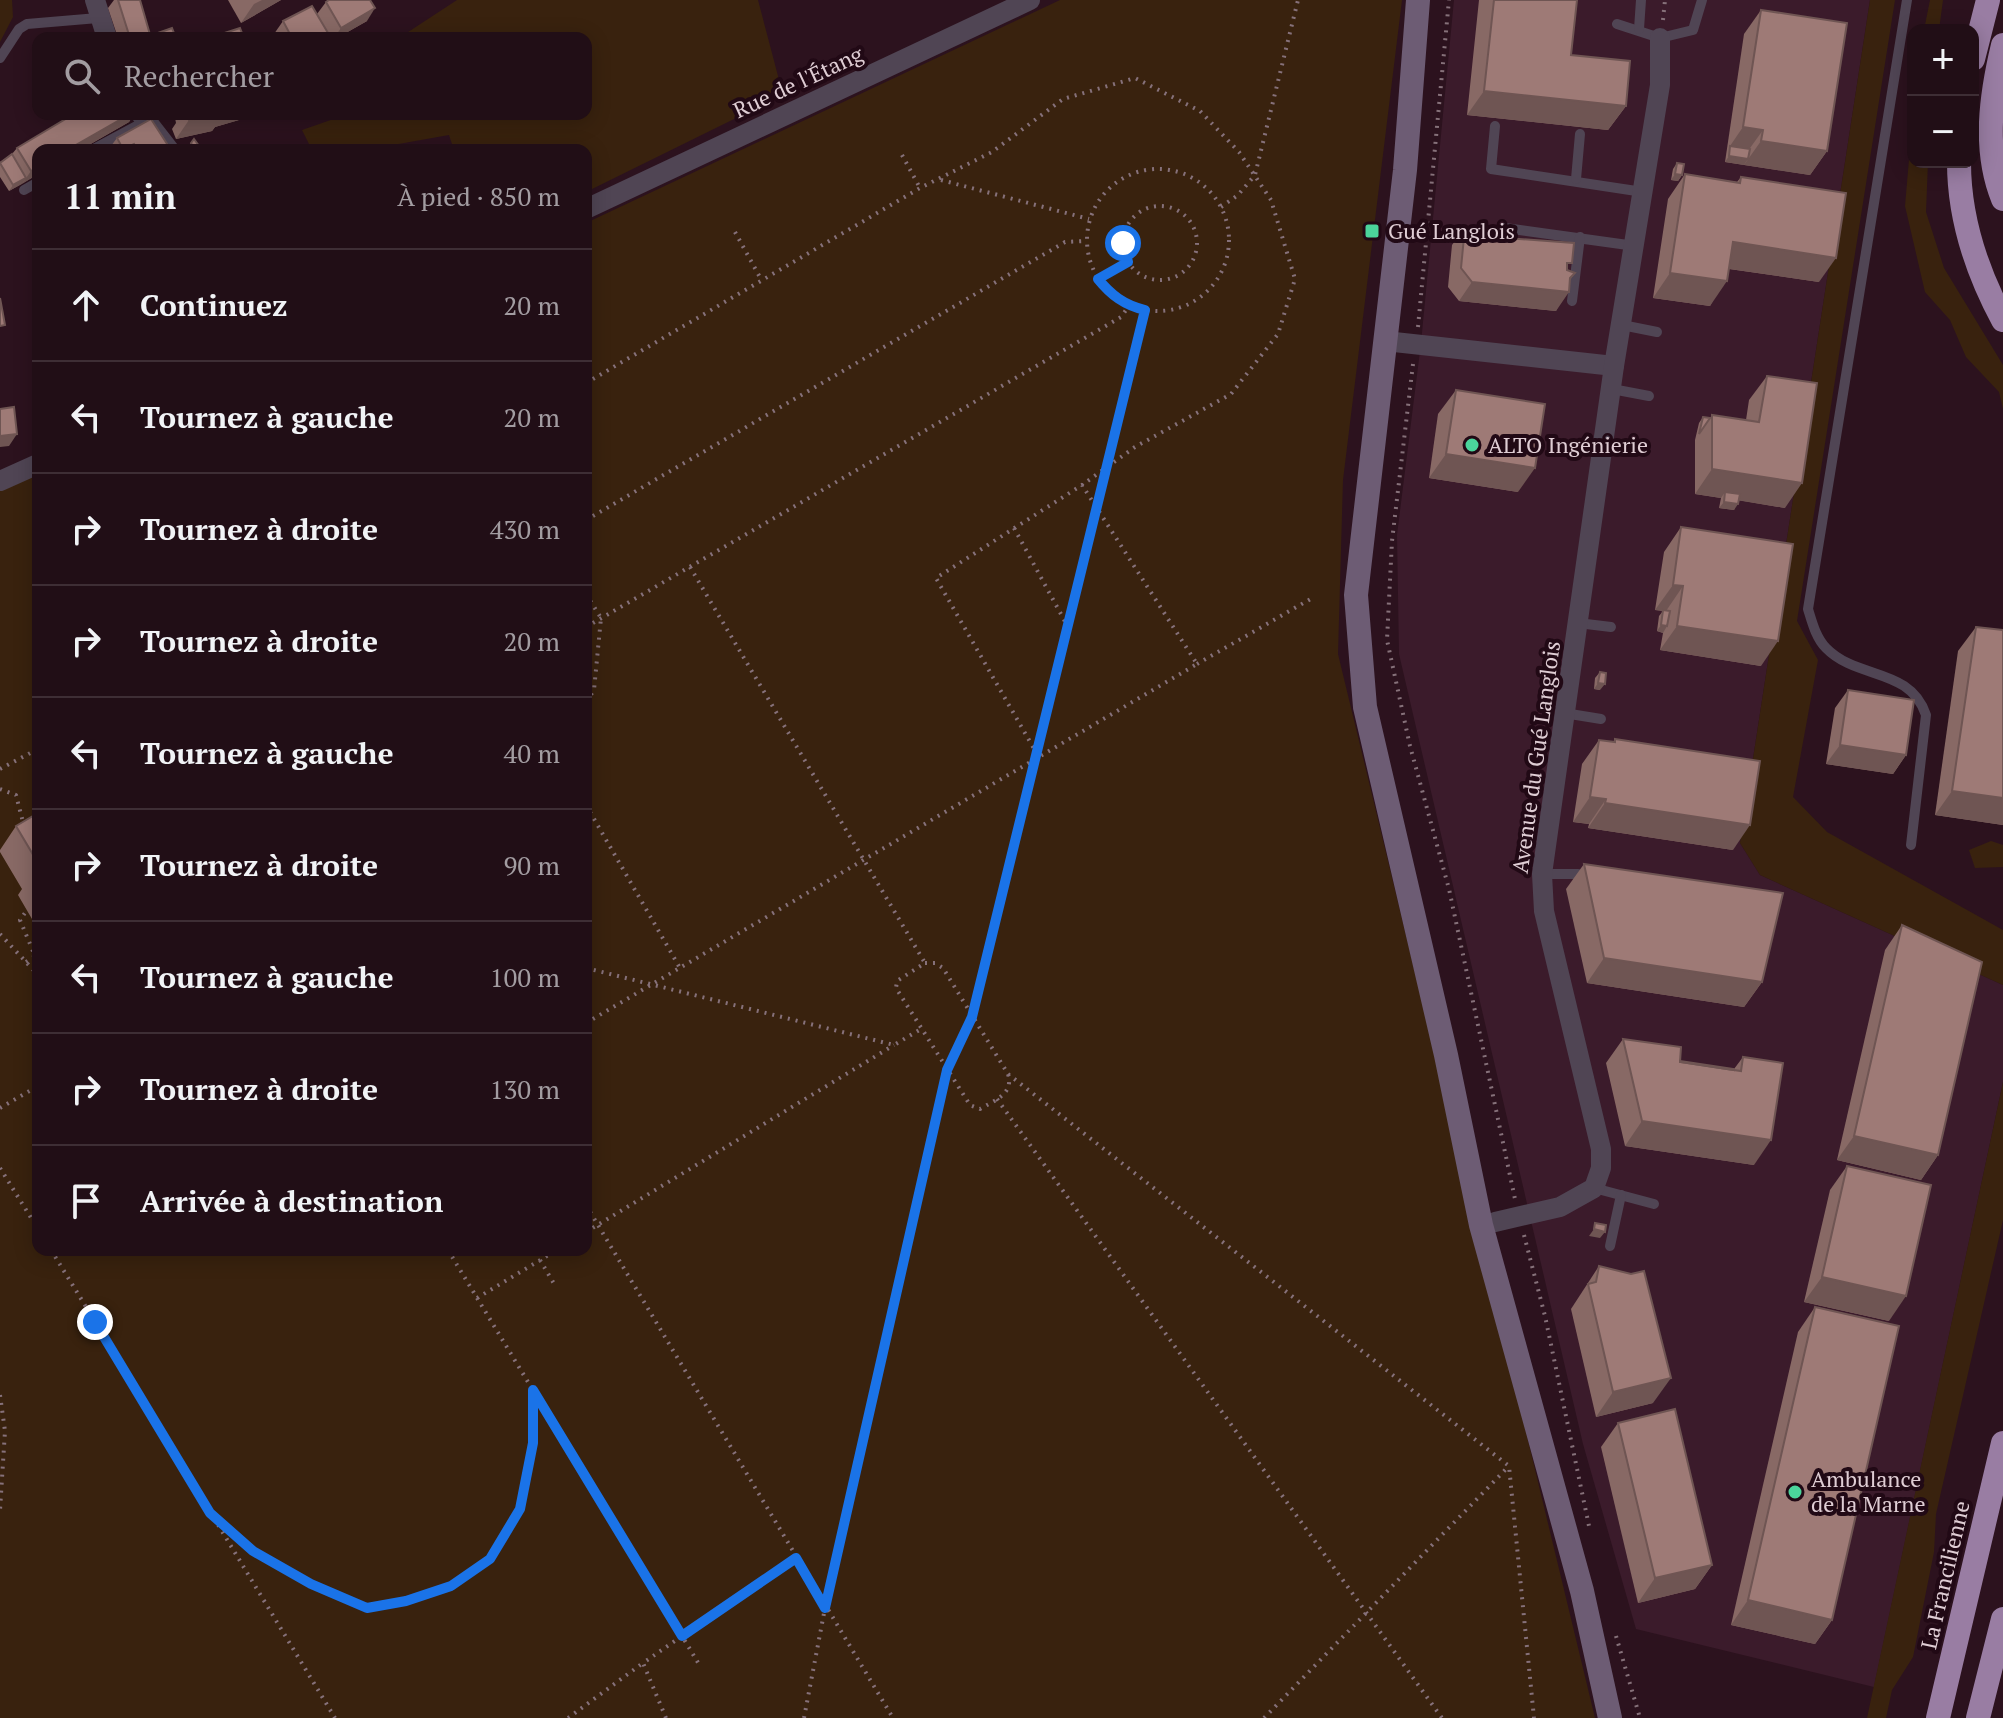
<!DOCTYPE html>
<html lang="fr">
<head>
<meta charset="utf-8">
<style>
  :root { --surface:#210e16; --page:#2d1c23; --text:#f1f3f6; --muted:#a29ca1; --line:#3e2e35 }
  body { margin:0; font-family:"PT Serif",serif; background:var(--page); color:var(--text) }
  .controls { position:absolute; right:24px; top:24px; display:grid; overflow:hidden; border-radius:16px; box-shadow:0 4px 20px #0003 }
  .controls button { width:72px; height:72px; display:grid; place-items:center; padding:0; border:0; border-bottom:2px solid var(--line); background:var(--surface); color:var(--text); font:40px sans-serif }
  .stop { position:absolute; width:24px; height:24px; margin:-18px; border:6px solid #1a73e8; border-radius:50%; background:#fff }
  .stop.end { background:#1a73e8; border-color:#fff; box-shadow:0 2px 8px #0008 }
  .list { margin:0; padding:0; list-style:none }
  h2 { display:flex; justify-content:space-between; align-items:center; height:104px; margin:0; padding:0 32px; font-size:34px }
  h2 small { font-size:26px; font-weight:400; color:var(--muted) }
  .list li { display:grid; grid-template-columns:52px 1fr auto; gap:24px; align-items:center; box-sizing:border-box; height:112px; padding:0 32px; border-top:2px solid var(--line) }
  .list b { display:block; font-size:30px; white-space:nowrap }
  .list em { font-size:26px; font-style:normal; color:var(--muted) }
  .icon { flex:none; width:44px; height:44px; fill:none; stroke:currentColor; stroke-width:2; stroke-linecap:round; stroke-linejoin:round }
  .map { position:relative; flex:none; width:2003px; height:1718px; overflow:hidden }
  .search { position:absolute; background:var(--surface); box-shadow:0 4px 20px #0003; left:32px; top:32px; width:560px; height:88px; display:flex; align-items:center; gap:20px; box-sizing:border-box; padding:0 28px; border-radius:16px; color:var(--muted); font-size:30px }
  .panel { position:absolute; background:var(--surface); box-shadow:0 4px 20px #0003; left:32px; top:144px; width:560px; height:1112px; border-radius:16px }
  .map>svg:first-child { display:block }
  .built { fill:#3b1b2b }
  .green { fill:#39220e }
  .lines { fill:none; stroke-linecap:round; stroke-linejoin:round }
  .path { stroke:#86717a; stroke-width:4; stroke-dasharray:2 6; stroke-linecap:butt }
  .lane { stroke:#504554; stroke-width:10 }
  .street { stroke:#504554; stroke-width:20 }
  .secondary { stroke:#6d5c74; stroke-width:24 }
  .highway { stroke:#997da3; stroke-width:24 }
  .wall { fill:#886965 }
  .shaded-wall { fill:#6f5553 }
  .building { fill:#9e7a76; stroke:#6f5553; stroke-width:2 }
  .route { stroke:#1a73e8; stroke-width:10 }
  .poi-dot { fill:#4bd49b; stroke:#210915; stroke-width:3 }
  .labels { text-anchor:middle; stroke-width:8; stroke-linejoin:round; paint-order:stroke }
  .street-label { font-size:22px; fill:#dfcdd4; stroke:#210915 }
  .poi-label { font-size:22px; fill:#dfcdd4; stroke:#210915; text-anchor:start }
</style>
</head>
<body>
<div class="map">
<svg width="2003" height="1718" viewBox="0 0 2003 1718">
  <rect width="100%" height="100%" fill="#2c121e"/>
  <path class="built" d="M 1454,0 L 1870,0 L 1740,843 L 1760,875 L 2003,985 L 2003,1082 L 1874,1687 L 1636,1629 L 1583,1444 L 1399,654 L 1397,535 L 1421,343 Z"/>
  <g class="green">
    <path d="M 0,0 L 12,0 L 13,17 L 0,42 Z"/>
    <path d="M 457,0 L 758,0 L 783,95 L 586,192 L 586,150 L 454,150 L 449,135 L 365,150 L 312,150 L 302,130 L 348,114 L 586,114 L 586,38 L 399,38 Z"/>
    <path d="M 1060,0 L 1402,0 L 1343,480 L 1338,654 L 1595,1718 L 0,1718 L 0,490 L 38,473 L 38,1250 L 586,1250 L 586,223 Z"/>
    <path d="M 1870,0 L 1895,0 L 1797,621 L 1818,660 L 1793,797 L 1827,832 L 2003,930 L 2003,985 L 1760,875 L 1740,843 Z"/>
    <path d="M 1930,0 L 1943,0 L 1939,30 L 1924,30 Z"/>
    <path d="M 1913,113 L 1913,162 L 1928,162 L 1926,212 L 1944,268 L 2003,365 L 2003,409 L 1999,392 L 1966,357 L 1950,320 L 1925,292 L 1905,206 Z"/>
    <path d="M 1991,841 L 2003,845 L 2003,867 L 1975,868 L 1969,850 Z"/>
    <path d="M 2003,1082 L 2003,1220 L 1936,1514 L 1934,1552 L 1913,1657 L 1892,1690 L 1886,1718 L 1867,1718 Z"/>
  </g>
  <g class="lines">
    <g class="path">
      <path d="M 1663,20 L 1665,0"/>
      <path d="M 902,155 L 920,188"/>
      <circle cx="1158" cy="240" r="71"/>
      <path d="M 941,180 L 1089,219"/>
      <circle cx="1160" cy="243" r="37"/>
      <path d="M 1221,207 L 1238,195 L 1255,175 L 1298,0"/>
      <path d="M 735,232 L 762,281"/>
      <path d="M 1098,279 L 1128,262"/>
      <path d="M 1418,327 L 1449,0"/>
      <path d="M 1413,364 L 1392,541 L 1387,640 L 1410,746 L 1449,889 L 1515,1199"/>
      <path d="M 586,383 L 920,188 L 992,152 L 1063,99 L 1135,78 L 1200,111 L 1239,152 L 1271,200 L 1295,279 L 1278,334 L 1231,394 L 1135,447 L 1082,485"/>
      <path d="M 586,520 L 1065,242 L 1086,241"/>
      <path d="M 1014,528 L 1068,627"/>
      <path d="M 690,567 L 925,963"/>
      <path d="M 586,594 L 601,618 L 594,690 L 586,702"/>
      <path d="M 586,627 L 1121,317 L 1129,306"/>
      <path d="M 1197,664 L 1314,597"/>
      <path d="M 0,769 L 38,749"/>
      <path d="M 0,789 L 16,795 L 24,826"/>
      <path d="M 586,805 L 680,968"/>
      <path d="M 0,934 L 38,975"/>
      <path d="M 26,962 L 35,956 L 20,920 L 27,910"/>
      <path d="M 925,963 L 935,963 L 943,968 L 1008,1074 C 1014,1094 995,1100 980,1109 L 970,1105 L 896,988 L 897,981 Z"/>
      <path d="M 586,968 L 894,1045 L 921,1029"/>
      <path d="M 586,1023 L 1197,664 L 1082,485 L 936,578 L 1037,754"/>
      <path d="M 1008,1074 L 1509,1466 L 1534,1718"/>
      <path d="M 997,1099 L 1442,1718"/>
      <path d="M 0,1108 L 38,1086"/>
      <path d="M 0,1168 L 38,1229"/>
      <path d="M 586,1205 L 893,1718"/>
      <path d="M 586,1232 L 894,1045"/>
      <path d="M 1524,1235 L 1545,1316 L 1589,1526"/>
      <path d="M 51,1250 C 88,1310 125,1370 161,1431 C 177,1457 191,1491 211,1514 C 238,1545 325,1599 365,1607 C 385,1611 428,1595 447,1587 C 525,1556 533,1462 533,1390"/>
      <path d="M 448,1250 L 682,1636 L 796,1558"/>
      <path d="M 540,1260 L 556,1287"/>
      <path d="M 477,1298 L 557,1250"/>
      <path d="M 0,1395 L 5,1431 L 0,1510"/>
      <path d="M 214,1518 L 335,1718"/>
      <path d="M 1616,1636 L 1640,1718"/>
      <path d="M 568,1718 L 643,1663"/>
      <path d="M 666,1718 L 643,1663 L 682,1636 L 700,1666"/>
      <path d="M 804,1718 L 825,1608 L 947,1070 L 972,1017 L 1145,310"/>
      <path d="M 1264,1718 L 1508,1467"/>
    </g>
    <g class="lane">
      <path d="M 1907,0 L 1808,609 C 1812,622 1816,638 1826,648 C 1857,680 1910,667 1926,715 L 1911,845"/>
      <path d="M 1617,24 L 1660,38 L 1693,30 L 1702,0"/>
      <path d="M 1639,29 L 1641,0"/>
      <path d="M 0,58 L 19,29 L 27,24 L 98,18"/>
      <path d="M 1495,126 L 1491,169 L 1643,192"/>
      <path d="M 92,150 L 159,114"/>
      <path d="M 1576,179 L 1580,134"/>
      <path d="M 24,190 L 38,182"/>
      <path d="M 1505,228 L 1635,246"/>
      <path d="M 1572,301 L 1580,237"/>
      <path d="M 1622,325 L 1657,332"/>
      <path d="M 1612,389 L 1649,396"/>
      <path d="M 1578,623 L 1611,627"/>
      <path d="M 1564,713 L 1601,719"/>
      <path d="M 1542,874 L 1578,874"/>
      <path d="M 1594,1188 L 1654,1204"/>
      <path d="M 1610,1246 L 1621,1195"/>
    </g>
    <g class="street">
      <path d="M 95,0 L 107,38"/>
      <path d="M 141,114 L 169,150"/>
      <path d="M 586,209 L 1030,0"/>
      <path d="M 1385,341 L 1614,366"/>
      <path d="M 0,481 L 38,464"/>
      <path d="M 1495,1222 L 1560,1207 L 1594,1188 L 1601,1168 L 1601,1149 L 1544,911 L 1542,874 L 1614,366 L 1660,85 L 1660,38"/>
    </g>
    <path class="secondary" d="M 1418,0 L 1405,170 L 1356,595 L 1365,707 L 1446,1055 L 1481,1225 L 1582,1591 L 1610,1718"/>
    <g class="highway">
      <path d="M 2003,45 C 1991,95 1983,150 2003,199"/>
      <path d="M 1973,59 L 1988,0"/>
      <path d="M 1959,162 C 1959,219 1976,270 2003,320"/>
      <path d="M 1938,1718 L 2003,1443"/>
      <path d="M 1978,1718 L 2003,1619"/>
    </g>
  </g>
  <g class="wall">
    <path d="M 114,0 L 140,0 L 151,38 L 118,38 L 108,8 Z"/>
    <path d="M 228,0 L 281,0 L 241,23 Z"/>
    <path d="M 1479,0 L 1577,0 L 1571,55 L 1626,106 L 1608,130 L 1467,115 Z"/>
    <path d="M 326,2 L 367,21 L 337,38 L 331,38 L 317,14 Z"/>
    <path d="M 1761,10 L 1827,151 L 1810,175 L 1725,162 L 1744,34 Z"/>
    <path d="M 283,21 L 331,38 L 277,38 L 274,34 Z"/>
    <path d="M 74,114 L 134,114 L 129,122 L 9,191 L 0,177 L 0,162 L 12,154 L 17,148 Z"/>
    <path d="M 177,114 L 259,114 L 215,127 L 212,131 L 176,139 L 172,129 L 176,123 L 175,118 Z"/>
    <path d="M 117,138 L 171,150 L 108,150 Z"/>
    <path d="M 194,139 L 202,150 L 187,150 L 186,149 Z"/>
    <path d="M 1677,163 L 1682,175 L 1678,181 L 1671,180 L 1673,169 Z"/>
    <path d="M 1685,174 L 1737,182 L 1741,177 L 1819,282 L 1729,269 L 1710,306 L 1653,298 L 1668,199 Z"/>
    <path d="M 1465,227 L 1478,236 L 1575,273 L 1570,280 L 1556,311 L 1459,301 L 1448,287 L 1452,245 Z"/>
    <path d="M 1767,376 L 1785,508 L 1738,500 L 1734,510 L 1719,508 L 1721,498 L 1695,494 L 1695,440 L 1699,423 L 1703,417 L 1710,418 L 1712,415 L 1746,420 L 1749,400 Z"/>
    <path d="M 1456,390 L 1518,492 L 1429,478 L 1438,414 Z"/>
    <path d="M 1681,527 L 1761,666 L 1660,650 L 1663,633 L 1657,631 L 1659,616 L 1663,611 L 1655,610 L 1664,552 Z"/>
    <path d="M 1976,627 L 2003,825 L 1935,815 L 1958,651 Z"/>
    <path d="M 1600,672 L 1600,690 L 1594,689 L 1595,678 Z"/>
    <path d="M 1848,690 L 1906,755 L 1893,774 L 1826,764 L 1835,708 Z"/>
    <path d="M 1615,739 L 1733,850 L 1588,828 L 1589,824 L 1573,822 L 1582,764 L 1599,740 L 1613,742 Z"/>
    <path d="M 38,813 L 38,916 L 32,919 L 18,895 L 22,889 L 0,852 L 0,850 L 16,826 Z"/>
    <path d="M 1584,864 L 1762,982 L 1744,1007 L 1587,983 L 1566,889 Z"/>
    <path d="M 1902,925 L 1938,1155 L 1921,1180 L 1837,1160 L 1885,950 Z"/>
    <path d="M 1623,1039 L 1680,1061 L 1734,1069 L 1743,1057 L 1754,1165 L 1625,1146 L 1606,1063 Z"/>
    <path d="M 1847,1166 L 1889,1321 L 1804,1302 L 1830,1190 Z"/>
    <path d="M 1599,1266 L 1653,1403 L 1596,1417 L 1571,1309 Z"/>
    <path d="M 1815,1307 L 1832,1620 L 1815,1644 L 1731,1625 L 1798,1332 Z"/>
    <path d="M 1618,1423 L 1712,1565 L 1695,1589 L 1638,1603 L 1601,1447 Z"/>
  </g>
  <g class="shaded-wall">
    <path d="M 262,0 L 281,0 L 241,23 L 254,4 Z"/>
    <path d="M 375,8 L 367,21 L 337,38 L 334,38 L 341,28 Z"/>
    <path d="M 1484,91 L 1626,106 L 1608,130 L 1467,115 Z"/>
    <path d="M 130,114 L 134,114 L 129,122 L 80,150 L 67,150 Z"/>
    <path d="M 219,114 L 259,114 L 215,127 L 212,131 L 176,139 L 189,120 Z"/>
    <path d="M 1743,127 L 1763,130 L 1745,155 L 1730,146 Z"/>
    <path d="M 1761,141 L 1827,151 L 1810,175 L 1744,165 Z"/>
    <path d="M 1729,156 L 1748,159 L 1744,165 L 1725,162 Z"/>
    <path d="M 38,167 L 38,174 L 22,184 L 31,171 Z"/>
    <path d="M 1675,174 L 1682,175 L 1678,181 L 1671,180 Z"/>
    <path d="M 26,178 L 22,184 L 9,191 L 13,185 Z"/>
    <path d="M 1733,242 L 1836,258 L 1819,282 L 1716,267 Z"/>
    <path d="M 1575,273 L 1562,291 L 1569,292 L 1556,311 L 1459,301 L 1472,282 L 1570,278 Z"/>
    <path d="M 1670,273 L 1727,281 L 1710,306 L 1653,298 Z"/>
    <path d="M 17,434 L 9,446 L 0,447 L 0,436 Z"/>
    <path d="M 1446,454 L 1535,468 L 1518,492 L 1429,478 Z"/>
    <path d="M 1712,469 L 1802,483 L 1785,508 L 1724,498 L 1725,492 L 1721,498 L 1695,494 Z"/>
    <path d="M 1724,502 L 1738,504 L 1734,510 L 1719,508 Z"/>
    <path d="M 1673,585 L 1683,586 L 1666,611 L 1655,610 Z"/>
    <path d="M 1661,625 L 1667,626 L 1663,633 L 1657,631 Z"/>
    <path d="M 1677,626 L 1778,641 L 1761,666 L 1660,650 Z"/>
    <path d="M 1598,683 L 1605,684 L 1600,690 L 1594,689 Z"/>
    <path d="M 1840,745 L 1906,755 L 1893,774 L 1826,764 Z"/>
    <path d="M 1952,791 L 2003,798 L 2003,825 L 1935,815 Z"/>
    <path d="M 1590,797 L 1606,799 L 1589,824 L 1573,822 Z"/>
    <path d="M 1605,803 L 1750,825 L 1733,850 L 1588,828 Z"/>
    <path d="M 1604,958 L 1762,982 L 1744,1007 L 1587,983 Z"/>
    <path d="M 1642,1121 L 1771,1140 L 1754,1165 L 1625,1146 Z"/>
    <path d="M 1854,1136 L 1938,1155 L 1921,1180 L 1837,1160 Z"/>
    <path d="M 1594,1229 L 1605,1232 L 1600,1238 L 1589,1236 Z"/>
    <path d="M 1822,1277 L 1906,1296 L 1889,1321 L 1804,1302 Z"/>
    <path d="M 1671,1378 L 1653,1403 L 1596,1417 L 1613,1392 Z"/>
    <path d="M 1712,1565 L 1695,1589 L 1638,1603 L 1655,1578 Z"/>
    <path d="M 1748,1600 L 1832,1620 L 1815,1644 L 1731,1625 Z"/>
  </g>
  <g class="building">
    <path d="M 118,0 L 140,0 L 151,38 L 130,38 Z"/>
    <path d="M 329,0 L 370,0 L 375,8 L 341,28 L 326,2 Z"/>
    <path d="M 1494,0 L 1577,0 L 1571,55 L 1630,61 L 1626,106 L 1484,91 Z"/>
    <path d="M 312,6 L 331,38 L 292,38 L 283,21 Z"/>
    <path d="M 1761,10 L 1847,23 L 1827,151 L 1761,141 L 1763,130 L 1743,127 Z"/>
    <path d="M 172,28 L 176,38 L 159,38 L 158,33 Z"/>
    <path d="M 240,28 L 244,38 L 209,38 Z"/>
    <path d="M 74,114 L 130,114 L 67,150 L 38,150 L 38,167 L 31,171 L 17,148 Z"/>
    <path d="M 186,114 L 219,114 L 189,120 Z"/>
    <path d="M 151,119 L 171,150 L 137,150 L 134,144 L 123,149 L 117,138 Z"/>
    <path d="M 194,139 L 202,150 L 195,150 L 191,143 Z"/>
    <path d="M 1730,146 L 1750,149 L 1748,159 L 1729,156 Z"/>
    <path d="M 12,154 L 26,178 L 13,185 L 0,163 Z"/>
    <path d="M 1677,163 L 1684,164 L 1682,175 L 1675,174 Z"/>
    <path d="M 1685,174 L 1740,183 L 1741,177 L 1846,193 L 1836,258 L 1733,242 L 1727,281 L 1670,273 Z"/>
    <path d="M 1465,227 L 1479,228 L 1478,236 L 1574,243 L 1572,263 L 1567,263 L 1567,270 L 1575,273 L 1570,278 L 1569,292 L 1472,282 L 1461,268 Z"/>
    <path d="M 0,298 L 5,325 L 0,326 Z"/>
    <path d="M 1767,376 L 1817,383 L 1802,483 L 1712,469 L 1712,415 L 1759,422 Z"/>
    <path d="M 1456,390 L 1545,404 L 1535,468 L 1446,454 Z"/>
    <path d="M 14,407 L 17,434 L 0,436 L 0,409 Z"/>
    <path d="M 1703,417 L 1710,418 L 1699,434 Z"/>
    <path d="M 1725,492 L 1740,494 L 1738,504 L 1724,502 Z"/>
    <path d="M 1681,527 L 1793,544 L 1778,641 L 1677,626 L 1683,586 L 1673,585 Z"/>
    <path d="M 1663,610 L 1670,611 L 1667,626 L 1661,625 Z"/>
    <path d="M 1976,627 L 2003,630 L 2003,798 L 1952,791 Z"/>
    <path d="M 1600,672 L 1606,673 L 1605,684 L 1598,683 Z"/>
    <path d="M 1848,690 L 1914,700 L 1906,755 L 1840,745 Z"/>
    <path d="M 1615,739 L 1760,761 L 1750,825 L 1605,803 L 1606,799 L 1590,797 L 1599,740 L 1615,742 Z"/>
    <path d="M 38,813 L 38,863 L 16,826 Z"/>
    <path d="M 1584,864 L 1783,893 L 1762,982 L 1604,958 Z"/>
    <path d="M 1902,925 L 1982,962 L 1938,1155 L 1854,1136 Z"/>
    <path d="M 1623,1039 L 1681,1047 L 1680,1062 L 1741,1071 L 1743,1057 L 1783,1063 L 1771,1140 L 1642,1121 Z"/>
    <path d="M 1680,1061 L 1734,1069 L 1734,1070 L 1680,1062 Z"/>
    <path d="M 1847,1166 L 1931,1185 L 1906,1296 L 1822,1277 Z"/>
    <path d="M 1595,1223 L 1606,1225 L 1605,1232 L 1594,1229 Z"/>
    <path d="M 1599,1266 L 1631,1274 L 1644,1271 L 1671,1378 L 1613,1392 L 1588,1284 L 1596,1282 Z"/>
    <path d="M 1815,1307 L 1899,1326 L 1832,1620 L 1748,1600 Z"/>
    <path d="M 1675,1409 L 1712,1565 L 1655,1578 L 1618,1423 Z"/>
  </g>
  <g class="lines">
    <path class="route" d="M 95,1322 L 210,1513 L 253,1551 L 311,1584 L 367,1608 L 406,1601 L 451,1586 L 490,1559 L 520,1509 L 533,1443 L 533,1390 L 682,1636 L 796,1558 L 825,1608 L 947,1070 L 972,1017 L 1145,310 C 1124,305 1111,295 1098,279 L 1128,262 L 1123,243"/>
  </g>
  <g class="poi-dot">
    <rect x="1364" y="223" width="16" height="16" rx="4"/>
    <circle cx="1472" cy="445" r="8"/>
    <circle cx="1795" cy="1492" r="8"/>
  </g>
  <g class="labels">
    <g class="street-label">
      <text transform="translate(798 82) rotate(-25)" y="8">Rue de l'Étang</text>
      <text transform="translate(1536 757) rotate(-82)" y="8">Avenue du Gué Langlois</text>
      <text transform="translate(1945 1575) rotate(-77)" y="8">La Francilienne</text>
    </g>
    <g class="poi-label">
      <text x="1388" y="239">Gué Langlois</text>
      <text x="1488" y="453">ALTO Ingénierie</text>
      <text x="1811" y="1487">Ambulance<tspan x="1811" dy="25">de la Marne</tspan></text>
    </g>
  </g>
</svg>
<div class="controls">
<button>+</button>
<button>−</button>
</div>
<div class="stop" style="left:1123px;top:243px"></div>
<div class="stop end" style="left:95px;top:1322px"></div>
<div class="search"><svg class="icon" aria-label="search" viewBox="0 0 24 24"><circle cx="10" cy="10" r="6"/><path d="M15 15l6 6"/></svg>Rechercher</div>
<section class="panel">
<h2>11 min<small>À pied · 850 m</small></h2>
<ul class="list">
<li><svg class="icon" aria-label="ahead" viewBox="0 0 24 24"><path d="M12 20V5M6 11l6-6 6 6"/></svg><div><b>Continuez</b></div><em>20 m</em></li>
<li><svg class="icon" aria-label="left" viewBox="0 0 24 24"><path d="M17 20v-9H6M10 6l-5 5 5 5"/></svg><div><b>Tournez à gauche</b></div><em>20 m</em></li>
<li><svg class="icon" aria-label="right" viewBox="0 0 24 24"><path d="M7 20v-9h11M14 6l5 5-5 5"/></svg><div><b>Tournez à droite</b></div><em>430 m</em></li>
<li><svg class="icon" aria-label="right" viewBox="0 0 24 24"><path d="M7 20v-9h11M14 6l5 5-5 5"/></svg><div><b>Tournez à droite</b></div><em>20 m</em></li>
<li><svg class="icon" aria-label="left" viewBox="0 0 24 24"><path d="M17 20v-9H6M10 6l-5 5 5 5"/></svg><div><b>Tournez à gauche</b></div><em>40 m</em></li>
<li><svg class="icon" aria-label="right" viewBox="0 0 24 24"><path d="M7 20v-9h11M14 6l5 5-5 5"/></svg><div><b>Tournez à droite</b></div><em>90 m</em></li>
<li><svg class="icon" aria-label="left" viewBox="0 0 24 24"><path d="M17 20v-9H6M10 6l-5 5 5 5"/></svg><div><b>Tournez à gauche</b></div><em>100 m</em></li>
<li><svg class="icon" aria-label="right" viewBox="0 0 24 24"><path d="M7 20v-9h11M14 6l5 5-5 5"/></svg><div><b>Tournez à droite</b></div><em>130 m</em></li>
<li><svg class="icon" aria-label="arrive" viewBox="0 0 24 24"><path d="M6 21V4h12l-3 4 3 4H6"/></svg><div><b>Arrivée à destination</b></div></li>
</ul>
</section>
</div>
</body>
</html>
